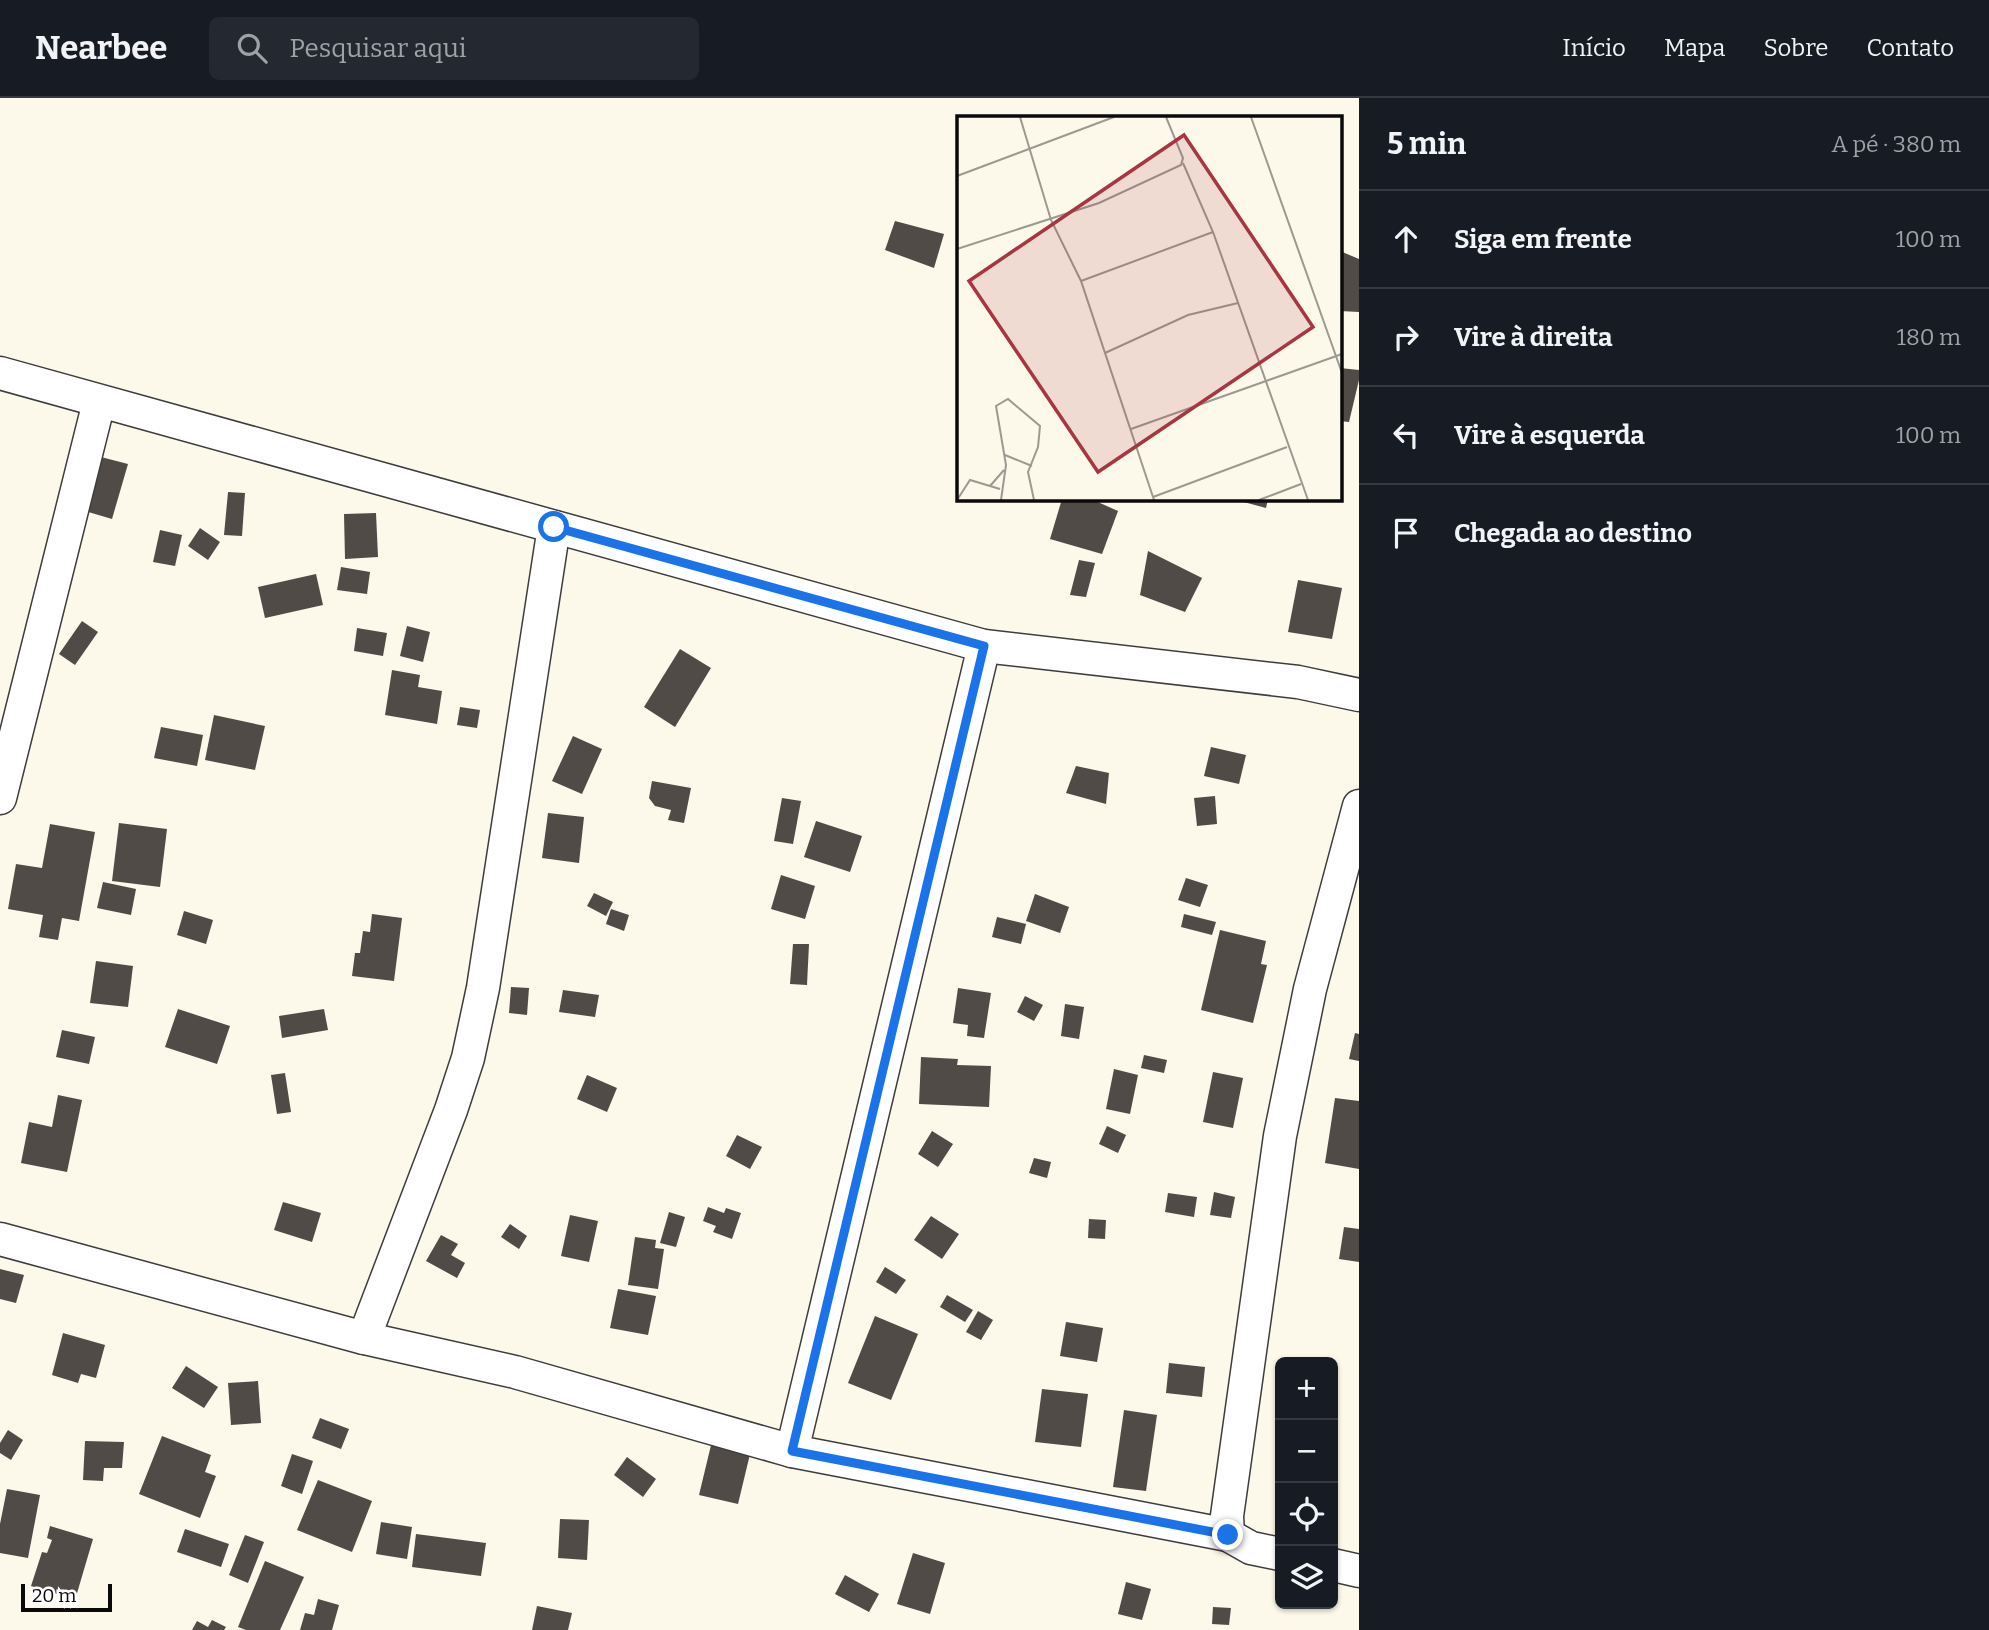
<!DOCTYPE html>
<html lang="pt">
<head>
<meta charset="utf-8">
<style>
  :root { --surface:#171b24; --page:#242831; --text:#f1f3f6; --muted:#9ea1a6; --line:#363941 }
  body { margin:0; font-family:Bitter,serif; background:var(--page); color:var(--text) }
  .controls { position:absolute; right:21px; bottom:21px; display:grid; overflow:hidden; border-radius:10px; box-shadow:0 2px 5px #0004 }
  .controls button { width:63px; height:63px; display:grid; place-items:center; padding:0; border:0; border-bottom:2px solid var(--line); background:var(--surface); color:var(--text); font:35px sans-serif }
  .scale { position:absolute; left:21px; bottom:18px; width:91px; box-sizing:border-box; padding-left:7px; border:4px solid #0a0a0a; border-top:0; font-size:19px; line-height:24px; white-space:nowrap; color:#0a0a0a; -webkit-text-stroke:5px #fff; paint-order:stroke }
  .stop { position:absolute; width:21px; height:21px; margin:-16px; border:5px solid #1a73e8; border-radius:50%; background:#fff }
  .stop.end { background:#1a73e8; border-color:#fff; box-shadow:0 2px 7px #0008 }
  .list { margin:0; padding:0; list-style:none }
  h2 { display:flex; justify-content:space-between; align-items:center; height:91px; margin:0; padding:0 28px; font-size:30px }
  h2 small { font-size:23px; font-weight:400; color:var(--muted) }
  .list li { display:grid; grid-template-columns:46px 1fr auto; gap:21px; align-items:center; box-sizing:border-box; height:98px; padding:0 28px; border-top:2px solid var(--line) }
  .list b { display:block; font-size:26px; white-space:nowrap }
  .list em { font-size:23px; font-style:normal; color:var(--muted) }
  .icon { flex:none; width:38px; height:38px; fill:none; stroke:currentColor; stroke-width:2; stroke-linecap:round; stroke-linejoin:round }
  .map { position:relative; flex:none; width:1359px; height:1532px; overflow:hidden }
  header { display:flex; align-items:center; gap:42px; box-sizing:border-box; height:98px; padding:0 35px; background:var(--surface); border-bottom:2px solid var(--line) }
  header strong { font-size:33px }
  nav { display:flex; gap:38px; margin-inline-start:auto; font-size:24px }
  .search { width:490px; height:63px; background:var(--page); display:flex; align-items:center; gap:18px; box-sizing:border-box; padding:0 24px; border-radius:10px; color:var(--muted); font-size:26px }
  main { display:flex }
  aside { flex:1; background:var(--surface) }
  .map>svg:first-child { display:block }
  .building { fill:#514b48 }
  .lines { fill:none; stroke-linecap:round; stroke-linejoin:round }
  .minor-casing { stroke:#3d3d3d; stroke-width:35 }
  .minor { stroke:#fff; stroke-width:32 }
  .route { stroke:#1a73e8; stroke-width:9 }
  .inset-road { fill:none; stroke:#9b9990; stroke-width:2 }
  .view { fill:#a73542; fill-opacity:0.15; stroke:#a73542; stroke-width:3.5 }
  .inset-edge { fill:none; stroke:#0a0a0a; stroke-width:3.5 }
</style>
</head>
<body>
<header>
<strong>Nearbee</strong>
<div class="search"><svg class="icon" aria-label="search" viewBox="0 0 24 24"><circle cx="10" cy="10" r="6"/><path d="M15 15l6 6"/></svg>Pesquisar aqui</div>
<nav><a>Início</a><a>Mapa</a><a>Sobre</a><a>Contato</a></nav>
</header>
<main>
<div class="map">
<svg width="1359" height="1532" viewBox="0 0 1359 1532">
  <rect width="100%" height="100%" fill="#fcf8ea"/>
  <g class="building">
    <path d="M 895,123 L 944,136 L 934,170 L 885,152 Z"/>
    <path d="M 1340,153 L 1359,161 L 1359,214 L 1340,213 Z"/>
    <path d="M 1340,270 L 1359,272 L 1359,282 L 1349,324 L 1340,323 Z"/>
    <path d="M 101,359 L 128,366 L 112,421 L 85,413 Z"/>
    <path d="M 228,394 L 245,395 L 242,438 L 224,437 Z"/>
    <path d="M 1062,401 L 1091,401 L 1118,413 L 1102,456 L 1050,441 Z"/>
    <path d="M 1241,401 L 1268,401 L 1266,410 L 1240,403 Z"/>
    <path d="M 376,415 L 378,459 L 345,461 L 344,416 Z"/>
    <path d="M 200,430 L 220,444 L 208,462 L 188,448 Z"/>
    <path d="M 160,432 L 182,437 L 175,468 L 153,464 Z"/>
    <path d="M 1148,453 L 1202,480 L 1185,514 L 1140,497 Z"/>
    <path d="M 1079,462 L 1095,465 L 1086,499 L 1070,497 Z"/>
    <path d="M 341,469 L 370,474 L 367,496 L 337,492 Z"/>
    <path d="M 316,476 L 323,507 L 265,520 L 258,489 Z"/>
    <path d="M 1298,482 L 1342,490 L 1332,541 L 1288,534 Z"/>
    <path d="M 82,523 L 98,534 L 75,567 L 59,556 Z"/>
    <path d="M 407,528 L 430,534 L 423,564 L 400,558 Z"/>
    <path d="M 357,530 L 387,535 L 383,558 L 354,553 Z"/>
    <path d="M 680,551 L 711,570 L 675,629 L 644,609 Z"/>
    <path d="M 392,572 L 420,577 L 418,589 L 442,593 L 437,626 L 385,617 Z"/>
    <path d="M 460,609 L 480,612 L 477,630 L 457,627 Z"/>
    <path d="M 214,617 L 265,628 L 255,672 L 205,662 Z"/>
    <path d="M 161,629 L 203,637 L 197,668 L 154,660 Z"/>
    <path d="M 573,638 L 602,651 L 582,696 L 552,683 Z"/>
    <path d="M 1211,649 L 1246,657 L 1239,686 L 1204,678 Z"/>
    <path d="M 1076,668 L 1109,675 L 1106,706 L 1066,695 Z"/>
    <path d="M 652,683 L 691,690 L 684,725 L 668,722 L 671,712 L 655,708 L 649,700 Z"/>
    <path d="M 1215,698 L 1217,726 L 1197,728 L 1194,700 Z"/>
    <path d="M 782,700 L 801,703 L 793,746 L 774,743 Z"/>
    <path d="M 548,715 L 584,719 L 579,765 L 542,760 Z"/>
    <path d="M 816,723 L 862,738 L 850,774 L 804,759 Z"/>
    <path d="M 119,725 L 167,731 L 160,789 L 112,783 Z"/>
    <path d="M 50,726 L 95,734 L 79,823 L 62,820 L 58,842 L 39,839 L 43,817 L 8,811 L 16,766 L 42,770 Z"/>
    <path d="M 781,777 L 815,788 L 805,821 L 771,811 Z"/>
    <path d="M 1186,780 L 1208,787 L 1200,809 L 1178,802 Z"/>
    <path d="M 103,784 L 136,791 L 131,817 L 97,810 Z"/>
    <path d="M 594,795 L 613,804 L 606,818 L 587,808 Z"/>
    <path d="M 1035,796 L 1069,809 L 1060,835 L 1026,823 Z"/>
    <path d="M 611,811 L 629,817 L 624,833 L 606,826 Z"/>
    <path d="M 184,813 L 213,822 L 206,846 L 177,837 Z"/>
    <path d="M 372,816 L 402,820 L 394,883 L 352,878 L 355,855 L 360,855 L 363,833 L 370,834 Z"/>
    <path d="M 1184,816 L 1216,824 L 1212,837 L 1181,829 Z"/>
    <path d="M 997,819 L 1026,826 L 1021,846 L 992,839 Z"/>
    <path d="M 1220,832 L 1266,843 L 1261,866 L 1267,867 L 1253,925 L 1201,912 Z"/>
    <path d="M 793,846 L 809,846 L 807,887 L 790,886 Z"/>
    <path d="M 96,863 L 133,868 L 128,909 L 90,905 Z"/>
    <path d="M 511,889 L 529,890 L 527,917 L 509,915 Z"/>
    <path d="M 958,890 L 991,895 L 984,940 L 967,938 L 968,927 L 953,925 Z"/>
    <path d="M 563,892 L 599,897 L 595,919 L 559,914 Z"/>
    <path d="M 1025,898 L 1043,907 L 1034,923 L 1017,914 Z"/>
    <path d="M 1065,906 L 1084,909 L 1079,941 L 1061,938 Z"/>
    <path d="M 178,911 L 230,928 L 217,966 L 165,949 Z"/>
    <path d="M 324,911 L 328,932 L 282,940 L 279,918 Z"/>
    <path d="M 62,932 L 95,939 L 89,966 L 56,959 Z"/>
    <path d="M 1355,935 L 1359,936 L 1359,963 L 1349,961 Z"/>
    <path d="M 1144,957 L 1167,962 L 1164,975 L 1141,970 Z"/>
    <path d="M 921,959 L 958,961 L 957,967 L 991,968 L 989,1009 L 919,1006 Z"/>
    <path d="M 1114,971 L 1138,977 L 1130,1016 L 1106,1011 Z"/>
    <path d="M 1213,974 L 1243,980 L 1233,1030 L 1203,1024 Z"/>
    <path d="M 285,975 L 291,1014 L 277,1016 L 271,977 Z"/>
    <path d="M 587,977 L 617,990 L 607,1014 L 577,1001 Z"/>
    <path d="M 58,997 L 82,1002 L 67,1074 L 21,1065 L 29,1024 L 52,1029 Z"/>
    <path d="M 1335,1000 L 1359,1003 L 1359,1071 L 1325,1065 Z"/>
    <path d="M 1107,1028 L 1126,1037 L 1118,1055 L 1099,1046 Z"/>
    <path d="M 932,1033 L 953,1046 L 938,1069 L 918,1056 Z"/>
    <path d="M 737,1037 L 762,1049 L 750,1071 L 726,1058 Z"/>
    <path d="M 1034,1060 L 1051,1064 L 1047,1080 L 1029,1075 Z"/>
    <path d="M 1214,1094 L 1235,1099 L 1231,1120 L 1210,1117 Z"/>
    <path d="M 1168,1095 L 1197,1099 L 1194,1119 L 1165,1114 Z"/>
    <path d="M 283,1104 L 321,1115 L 312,1144 L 274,1132 Z"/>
    <path d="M 708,1109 L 724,1115 L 726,1110 L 741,1115 L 732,1141 L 713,1134 L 716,1128 L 703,1123 Z"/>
    <path d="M 669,1114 L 685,1119 L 676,1149 L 660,1145 Z"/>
    <path d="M 570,1117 L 598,1123 L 589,1164 L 561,1158 Z"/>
    <path d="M 931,1118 L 959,1136 L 942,1161 L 914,1142 Z"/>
    <path d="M 1089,1121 L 1106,1122 L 1105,1141 L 1088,1140 Z"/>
    <path d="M 510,1126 L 527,1138 L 519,1151 L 501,1139 Z"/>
    <path d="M 1344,1129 L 1359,1131 L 1359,1164 L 1339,1161 Z"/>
    <path d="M 441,1137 L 458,1146 L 451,1157 L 465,1165 L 457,1180 L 426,1163 Z"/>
    <path d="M 635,1139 L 656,1142 L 655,1150 L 664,1151 L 658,1191 L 628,1187 Z"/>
    <path d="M 885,1169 L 906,1182 L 896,1196 L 876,1184 Z"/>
    <path d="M 0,1171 L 24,1177 L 16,1205 L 0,1201 Z"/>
    <path d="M 618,1191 L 656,1198 L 648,1237 L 610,1230 Z"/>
    <path d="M 947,1197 L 973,1212 L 965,1224 L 940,1209 Z"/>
    <path d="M 978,1213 L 993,1222 L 981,1242 L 966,1234 Z"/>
    <path d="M 875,1218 L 918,1236 L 891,1302 L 848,1285 Z"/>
    <path d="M 1066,1224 L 1103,1230 L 1097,1264 L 1060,1258 Z"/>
    <path d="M 63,1235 L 105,1247 L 96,1280 L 81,1276 L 78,1285 L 52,1277 Z"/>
    <path d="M 1169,1265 L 1205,1269 L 1202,1299 L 1166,1295 Z"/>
    <path d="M 186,1268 L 218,1289 L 204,1310 L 172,1290 Z"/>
    <path d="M 258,1283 L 261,1325 L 231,1327 L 228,1285 Z"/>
    <path d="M 1042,1291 L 1088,1296 L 1081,1349 L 1035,1344 Z"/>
    <path d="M 1124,1312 L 1157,1317 L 1146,1393 L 1113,1389 Z"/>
    <path d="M 320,1320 L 349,1331 L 341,1351 L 312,1340 Z"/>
    <path d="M 8,1332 L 23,1342 L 11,1362 L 0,1355 L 0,1345 Z"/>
    <path d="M 162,1338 L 211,1357 L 205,1374 L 216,1378 L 200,1420 L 139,1396 Z"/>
    <path d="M 85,1343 L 124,1344 L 122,1370 L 104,1370 L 103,1383 L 83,1382 Z"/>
    <path d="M 712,1343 L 751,1352 L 738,1406 L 699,1397 Z"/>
    <path d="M 292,1356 L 313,1363 L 302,1396 L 281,1388 Z"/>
    <path d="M 627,1359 L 656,1381 L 643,1399 L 614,1377 Z"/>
    <path d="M 318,1382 L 372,1403 L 352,1454 L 297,1432 Z"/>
    <path d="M 7,1391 L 40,1397 L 28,1460 L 0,1455 L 0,1426 Z"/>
    <path d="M 560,1421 L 589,1422 L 587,1462 L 558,1460 Z"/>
    <path d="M 381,1424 L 412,1429 L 407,1461 L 376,1456 Z"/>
    <path d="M 50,1428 L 93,1441 L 75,1502 L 31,1488 L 42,1454 L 47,1455 L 52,1442 L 47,1440 Z"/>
    <path d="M 185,1431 L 229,1446 L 221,1469 L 177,1454 Z"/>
    <path d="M 416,1436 L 486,1445 L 481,1478 L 412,1469 Z"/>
    <path d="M 245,1437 L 264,1444 L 248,1485 L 229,1477 Z"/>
    <path d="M 913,1455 L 945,1465 L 930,1516 L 897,1506 Z"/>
    <path d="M 265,1463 L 304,1479 L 280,1532 L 246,1532 L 238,1529 Z"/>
    <path d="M 845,1477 L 879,1496 L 869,1514 L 835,1496 Z"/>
    <path d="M 1126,1484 L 1151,1491 L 1142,1522 L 1118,1516 Z"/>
    <path d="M 318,1501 L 339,1507 L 332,1532 L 300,1532 L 305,1515 L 314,1517 Z"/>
    <path d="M 537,1508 L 572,1515 L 568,1532 L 532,1532 Z"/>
    <path d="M 1213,1509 L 1231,1510 L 1229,1527 L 1212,1526 Z"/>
    <path d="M 212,1522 L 226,1529 L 224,1532 L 192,1532 L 197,1523 L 208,1529 Z"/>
  </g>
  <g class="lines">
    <g class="minor-casing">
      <g id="minor">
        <path d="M 0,275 L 984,548 L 1298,584 L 1359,597"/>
        <path d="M 0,700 L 99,304"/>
        <path d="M 0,1141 L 364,1240 L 515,1274 L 792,1353 L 1228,1437"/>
        <path d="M 364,1240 L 451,1012 L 468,960 L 483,890 L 554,429"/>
        <path d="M 792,1353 L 984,548"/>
        <path d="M 1280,1456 L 1251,1450 L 1228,1437 L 1227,1418 L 1280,1038 L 1310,891 L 1359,708"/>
        <path d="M 1333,1467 L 1359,1473"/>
      </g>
    </g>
    <use href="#minor" class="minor"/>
  </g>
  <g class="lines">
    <path class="route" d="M 554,429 L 984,548 L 792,1353 L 1228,1437"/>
  </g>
  <g transform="translate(957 18)">
    <rect width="385" height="385" fill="#fcf8ea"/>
    <path class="inset-road" d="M 63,1 L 94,104 L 124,165 L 197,384M 294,1 L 385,257M 226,47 L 256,116 L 351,384M 0,60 L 157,1M 0,133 L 142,87 L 224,49 L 226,42 L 209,1M 124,165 L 256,116M 148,237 L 231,199 L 281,187M 174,313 L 385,238M 48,339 L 75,350M 33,370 L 47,354M 196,381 L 330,331M 0,384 L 13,364 L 43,373M 44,384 L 49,349 L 39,290 L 51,283 L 83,310 L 81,331 L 71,356 L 77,384M 302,384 L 344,368"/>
    <path class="view" d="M 227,19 L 356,211 L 141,356 L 12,165 Z"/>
    <rect width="385" height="385" class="inset-edge"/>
  </g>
</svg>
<div class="controls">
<button>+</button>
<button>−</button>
<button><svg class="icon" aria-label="locate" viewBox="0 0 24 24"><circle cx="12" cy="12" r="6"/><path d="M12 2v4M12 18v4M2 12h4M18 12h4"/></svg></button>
<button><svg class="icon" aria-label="layers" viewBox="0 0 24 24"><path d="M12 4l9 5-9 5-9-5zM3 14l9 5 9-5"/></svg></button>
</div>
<div class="scale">20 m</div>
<div class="stop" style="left:554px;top:429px"></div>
<div class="stop end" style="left:1228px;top:1437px"></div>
</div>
<aside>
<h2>5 min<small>A pé · 380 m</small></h2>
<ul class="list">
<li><svg class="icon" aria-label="ahead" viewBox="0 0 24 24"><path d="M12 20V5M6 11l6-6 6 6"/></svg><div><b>Siga em frente</b></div><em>100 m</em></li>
<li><svg class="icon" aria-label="right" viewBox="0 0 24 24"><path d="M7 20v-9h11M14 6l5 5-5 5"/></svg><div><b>Vire à direita</b></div><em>180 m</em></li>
<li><svg class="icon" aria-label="left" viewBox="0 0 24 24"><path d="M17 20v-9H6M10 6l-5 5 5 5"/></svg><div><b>Vire à esquerda</b></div><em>100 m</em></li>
<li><svg class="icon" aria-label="arrive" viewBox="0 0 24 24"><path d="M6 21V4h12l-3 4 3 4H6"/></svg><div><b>Chegada ao destino</b></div></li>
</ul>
</aside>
</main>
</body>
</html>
